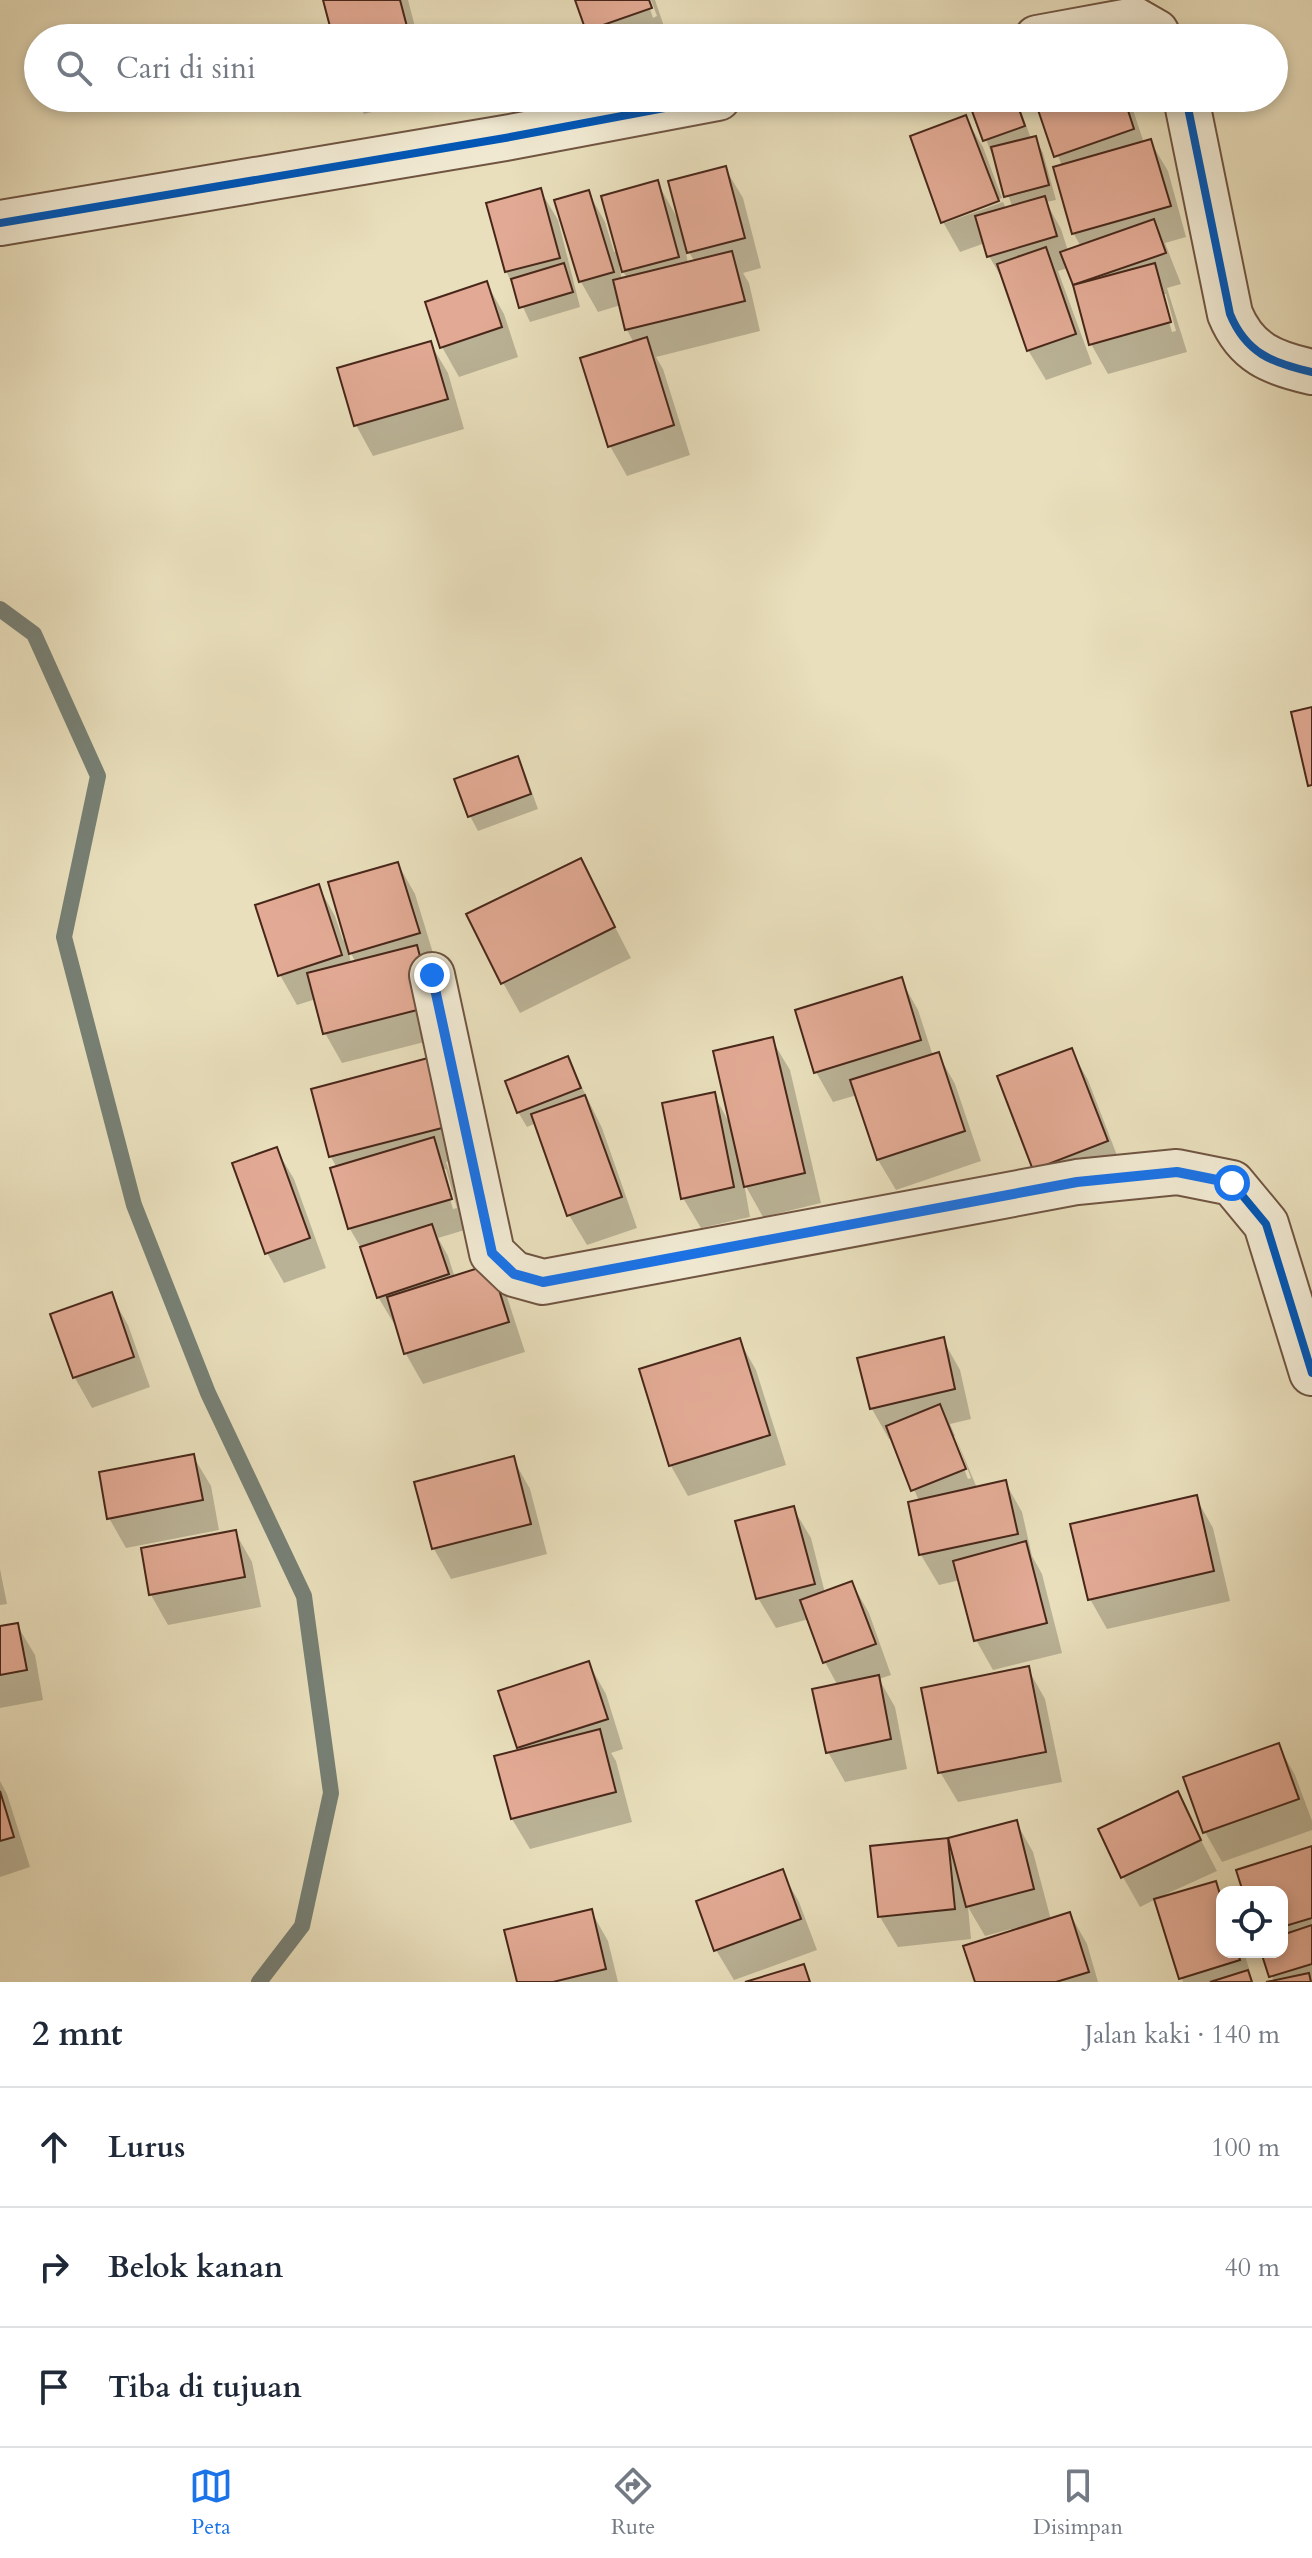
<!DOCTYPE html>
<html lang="id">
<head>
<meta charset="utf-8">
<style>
  :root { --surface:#fff; --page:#f2f2f3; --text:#1f2937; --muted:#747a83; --line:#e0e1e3; --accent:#1a73e8 }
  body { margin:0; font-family:Cardo,serif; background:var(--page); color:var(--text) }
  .controls { position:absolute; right:24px; bottom:24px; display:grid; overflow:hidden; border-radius:16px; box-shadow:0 4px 12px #0003 }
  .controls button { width:72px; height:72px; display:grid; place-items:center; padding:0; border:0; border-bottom:2px solid var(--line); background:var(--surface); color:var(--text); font:40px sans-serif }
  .stop { position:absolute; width:24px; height:24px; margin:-18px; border:6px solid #1a73e8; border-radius:50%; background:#fff }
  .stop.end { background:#1a73e8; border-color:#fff; box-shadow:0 2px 8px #0008 }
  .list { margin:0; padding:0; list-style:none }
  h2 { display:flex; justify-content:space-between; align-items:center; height:104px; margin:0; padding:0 32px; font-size:34px }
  h2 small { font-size:26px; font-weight:400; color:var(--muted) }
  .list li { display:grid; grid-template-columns:52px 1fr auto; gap:24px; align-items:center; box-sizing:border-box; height:120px; padding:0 32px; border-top:2px solid var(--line) }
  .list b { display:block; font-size:30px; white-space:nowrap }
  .list em { font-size:26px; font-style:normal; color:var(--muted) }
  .icon { flex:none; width:44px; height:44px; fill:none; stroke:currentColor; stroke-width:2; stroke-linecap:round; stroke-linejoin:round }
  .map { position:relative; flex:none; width:1312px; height:1982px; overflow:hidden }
  .search { position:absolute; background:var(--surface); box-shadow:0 4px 12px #0003; left:24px; right:24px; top:24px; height:88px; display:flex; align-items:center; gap:20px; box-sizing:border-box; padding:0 28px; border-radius:44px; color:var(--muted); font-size:30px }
  .sheet { height:464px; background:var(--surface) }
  nav { display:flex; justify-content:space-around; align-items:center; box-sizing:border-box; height:112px; border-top:2px solid var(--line); background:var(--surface); font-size:22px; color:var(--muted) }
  nav a { display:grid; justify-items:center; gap:4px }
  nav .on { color:var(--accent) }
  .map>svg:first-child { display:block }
  .shadow { fill:#0003; fill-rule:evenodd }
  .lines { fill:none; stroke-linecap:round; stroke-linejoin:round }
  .stream { stroke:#778075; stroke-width:16 }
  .building { fill:#e2aa94; stroke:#48271a; stroke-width:2 }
  .street-casing { stroke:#705542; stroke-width:48 }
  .street { stroke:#f1ead3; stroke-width:44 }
  .cycleway-casing { stroke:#f1ead3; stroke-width:13 }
  .cycleway { stroke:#0057b8; stroke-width:8 }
  .route { stroke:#1a73e8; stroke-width:10 }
</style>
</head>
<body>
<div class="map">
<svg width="1312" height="1982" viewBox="0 0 1312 1982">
  <rect width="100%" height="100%" fill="#e9dfbc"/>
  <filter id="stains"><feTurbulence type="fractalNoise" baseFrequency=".0025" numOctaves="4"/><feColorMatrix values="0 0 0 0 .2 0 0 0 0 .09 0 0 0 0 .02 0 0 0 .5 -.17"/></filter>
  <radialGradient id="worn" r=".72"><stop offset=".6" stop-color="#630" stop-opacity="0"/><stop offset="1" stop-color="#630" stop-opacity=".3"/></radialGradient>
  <g class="shadow">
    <path d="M 325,0 L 408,0 L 418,38 L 335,38 Z"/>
    <path d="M 577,0 L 647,0 L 653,18 L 657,16 L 651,0 L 655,0 L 668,38 L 592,38 Z"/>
    <path d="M 355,98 L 424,98 L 364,114 Z"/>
    <path d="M 979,98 L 1016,98 L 1018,102 L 1031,139 L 1035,138 L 1043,153 L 1056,200 L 1046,202 L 1061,229 L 1068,251 L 1081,247 L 1074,234 L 1062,166 L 1036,98 L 1129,98 L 1144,143 L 1150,141 L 1168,171 L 1186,237 L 1165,243 L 1181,284 L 1167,288 L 1187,352 L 1108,374 L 1091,344 L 1068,268 L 1058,271 L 1092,364 L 1046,380 L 1028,350 L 1007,287 L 989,256 L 985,243 L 960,252 L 943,222 L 965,117 L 983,147 L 1002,198 L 945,219 L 945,223 L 1003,202 L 1006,209 L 1013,208 L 971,101 ZM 1161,294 L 1166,294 L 1176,331 L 1172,332 Z"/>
    <path d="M 725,168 L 743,198 L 761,268 L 743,273 L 749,283 L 760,331 L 656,357 L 663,369 L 690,455 L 627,476 L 610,446 L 634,343 L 627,330 L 621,305 L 598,312 L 581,282 L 557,201 L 588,192 L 605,222 L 614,252 L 618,251 L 657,182 L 679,221 ZM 684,244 L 695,262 L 688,263 ZM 619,266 L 620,266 L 627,278 L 622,280 Z"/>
    <path d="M 540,190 L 558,220 L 580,307 L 530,322 L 506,271 Z"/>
    <path d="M 487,284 L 504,314 L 518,357 L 459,377 L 442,347 Z"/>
    <path d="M 430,343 L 448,373 L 464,429 L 373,456 L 356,425 L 340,369 Z"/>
    <path d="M 517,759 L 525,773 L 538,809 L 478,831 L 470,816 Z"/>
    <path d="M 581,861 L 631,958 L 520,1013 L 503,983 Z"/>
    <path d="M 398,864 L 415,894 L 436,963 L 448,1036 L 342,1063 L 325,1033 L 316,999 L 297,1005 L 280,975 L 318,886 L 335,916 L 343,940 L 347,939 ZM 348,948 L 356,963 L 351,964 Z"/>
    <path d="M 901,980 L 918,1010 L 933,1056 L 938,1054 L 955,1084 L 981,1161 L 896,1190 L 878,1160 L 857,1095 L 833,1102 L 816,1072 Z"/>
    <path d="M 772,1040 L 790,1070 L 821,1203 L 763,1217 L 744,1183 L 750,1217 L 701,1228 L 683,1198 L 714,1095 L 730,1124 Z"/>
    <path d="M 1071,1050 L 1088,1080 L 1123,1171 L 1052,1199 L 1000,1077 Z"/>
    <path d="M 568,1059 L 602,1128 L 637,1228 L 587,1245 L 569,1215 L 536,1123 L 527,1127 L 518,1112 Z"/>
    <path d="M 427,1061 L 462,1157 L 446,1162 L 468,1229 L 438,1238 L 448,1256 L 455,1278 L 490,1267 L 507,1297 L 525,1352 L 423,1384 L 406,1354 L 398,1326 L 396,1327 L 378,1297 L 364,1253 L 350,1229 L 333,1169 L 337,1168 L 331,1157 L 313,1090 ZM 441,1169 L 446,1169 L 457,1208 L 453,1209 Z"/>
    <path d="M 276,1149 L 294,1179 L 326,1268 L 284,1283 L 267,1253 L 235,1165 Z"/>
    <path d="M 111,1295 L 128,1325 L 150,1387 L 92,1408 L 75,1378 L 53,1315 Z"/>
    <path d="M 739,1340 L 756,1370 L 786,1465 L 688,1496 L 671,1466 L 642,1371 Z"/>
    <path d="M 943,1340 L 960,1370 L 971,1419 L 950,1424 L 977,1488 L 1005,1482 L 1022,1512 L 1032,1556 L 1042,1574 L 1062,1653 L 993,1670 L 976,1640 L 960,1580 L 939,1585 L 921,1555 L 910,1503 L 919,1501 L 892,1438 L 889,1439 L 872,1409 L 860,1360 ZM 951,1436 L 955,1436 L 971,1478 L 968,1479 Z"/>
    <path d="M 193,1456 L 211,1486 L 219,1530 L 126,1548 L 109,1518 Z"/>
    <path d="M 513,1459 L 530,1489 L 547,1554 L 451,1579 L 434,1549 Z"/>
    <path d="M 1196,1498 L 1213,1528 L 1230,1601 L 1107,1629 L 1090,1599 Z"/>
    <path d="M 793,1508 L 811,1538 L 825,1593 L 852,1583 L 869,1613 L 891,1675 L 879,1679 L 895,1707 L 907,1769 L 845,1782 L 828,1752 L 838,1686 L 825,1662 L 809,1619 L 776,1628 L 758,1598 Z"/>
    <path d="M 235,1532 L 252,1562 L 261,1607 L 168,1625 L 151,1595 L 143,1550 Z"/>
    <path d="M 0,1569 L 7,1604 L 0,1605 Z"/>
    <path d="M 17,1625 L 35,1655 L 43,1700 L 0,1708 L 0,1628 Z"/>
    <path d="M 589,1664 L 606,1694 L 623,1749 L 611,1753 L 616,1761 L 632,1822 L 530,1849 L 512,1819 L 496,1758 L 521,1751 L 518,1747 Z"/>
    <path d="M 1028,1669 L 1045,1699 L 1062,1782 L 958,1802 L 940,1772 Z"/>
    <path d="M 1278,1745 L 1295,1775 L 1312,1821 L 1312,1830 L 1222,1862 L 1205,1832 Z"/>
    <path d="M 0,1781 L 7,1794 L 30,1867 L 0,1877 Z"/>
    <path d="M 1177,1794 L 1217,1871 L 1162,1896 L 1163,1899 L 1215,1884 L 1222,1896 L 1222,1952 L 1244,1952 L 1253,1982 L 1183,1982 L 1156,1899 L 1140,1907 L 1123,1877 Z"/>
    <path d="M 1016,1822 L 1033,1852 L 1051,1920 L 1070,1914 L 1087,1944 L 1098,1982 L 977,1982 L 1012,1933 L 1011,1929 L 985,1936 L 968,1907 L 971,1939 L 898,1947 L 880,1917 L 948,1840 Z"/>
    <path d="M 1312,1848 L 1312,1982 L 1274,1982 L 1263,1952 L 1282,1952 L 1282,1892 L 1245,1892 Z"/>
    <path d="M 782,1872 L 799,1902 L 817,1950 L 734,1980 L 716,1950 L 699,1902 Z"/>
    <path d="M 591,1911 L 608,1941 L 618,1982 L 519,1982 Z"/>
  </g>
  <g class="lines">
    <path class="stream" d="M 0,609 L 34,634 L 98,776 L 64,937 L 134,1205 L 208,1393 L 304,1596 L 331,1793 L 302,1926 L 259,1982"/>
  </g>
  <g class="building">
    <path d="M 323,0 L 400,0 L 410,38 L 333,38 Z"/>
    <path d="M 575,0 L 649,0 L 652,8 L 586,31 Z"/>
    <path d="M 974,98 L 1015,98 L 1025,126 L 983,141 L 968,100 Z"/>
    <path d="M 1034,98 L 1124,98 L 1134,129 L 1054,157 Z"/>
    <path d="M 966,115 L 999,201 L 941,223 L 910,136 Z"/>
    <path d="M 1036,136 L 1049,185 L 1004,197 L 991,147 Z"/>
    <path d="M 1151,139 L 1171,206 L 1072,234 L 1053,167 Z"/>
    <path d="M 726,166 L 745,238 L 687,253 L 668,181 Z"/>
    <path d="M 658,180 L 679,257 L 622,272 L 601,196 Z"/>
    <path d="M 541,188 L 560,258 L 505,272 L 486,203 Z"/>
    <path d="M 589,190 L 614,272 L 579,282 L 554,200 Z"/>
    <path d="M 1045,196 L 1057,236 L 987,257 L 975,216 Z"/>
    <path d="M 1154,219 L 1166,253 L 1073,285 L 1060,252 Z"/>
    <path d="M 1046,247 L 1076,334 L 1027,351 L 997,264 Z"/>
    <path d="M 732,251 L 745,301 L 625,330 L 613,280 Z"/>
    <path d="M 564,263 L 573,292 L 519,308 L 511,279 Z"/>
    <path d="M 1155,263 L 1171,322 L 1089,345 L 1073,285 Z"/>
    <path d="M 487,281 L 502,327 L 440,348 L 425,302 Z"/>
    <path d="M 647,337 L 674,425 L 608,447 L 580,358 Z"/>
    <path d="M 431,341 L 448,399 L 354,426 L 337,368 Z"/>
    <path d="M 1312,707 L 1312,785 L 1308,786 L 1291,712 Z"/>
    <path d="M 518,756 L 531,794 L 468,817 L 454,779 Z"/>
    <path d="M 581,858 L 615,927 L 501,984 L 466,914 Z"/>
    <path d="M 398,862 L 420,933 L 349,954 L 328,882 Z"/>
    <path d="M 319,884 L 342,955 L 278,976 L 255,905 Z"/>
    <path d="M 417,945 L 433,1006 L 323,1034 L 307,973 Z"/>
    <path d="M 902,977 L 921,1040 L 814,1073 L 795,1010 Z"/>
    <path d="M 773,1037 L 805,1173 L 744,1187 L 713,1051 Z"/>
    <path d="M 1072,1048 L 1108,1141 L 1033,1170 L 997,1076 Z"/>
    <path d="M 939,1052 L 965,1131 L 877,1160 L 850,1080 Z"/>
    <path d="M 568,1056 L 581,1088 L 517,1113 L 505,1081 Z"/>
    <path d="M 428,1058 L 446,1127 L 329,1157 L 311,1089 Z"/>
    <path d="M 715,1092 L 734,1187 L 681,1199 L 662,1103 Z"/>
    <path d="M 585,1095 L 622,1197 L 567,1216 L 531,1114 Z"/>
    <path d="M 434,1137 L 452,1199 L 348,1229 L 330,1168 Z"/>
    <path d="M 277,1147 L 310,1238 L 265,1254 L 232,1163 Z"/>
    <path d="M 432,1224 L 449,1274 L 377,1298 L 360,1247 Z"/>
    <path d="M 491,1264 L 509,1322 L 404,1354 L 387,1297 Z"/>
    <path d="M 112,1292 L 134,1357 L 73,1378 L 50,1314 Z"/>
    <path d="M 944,1337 L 955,1389 L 870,1409 L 857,1358 Z"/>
    <path d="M 740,1338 L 770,1435 L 669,1466 L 639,1369 Z"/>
    <path d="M 940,1404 L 966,1469 L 911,1491 L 886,1426 Z"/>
    <path d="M 194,1454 L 203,1500 L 107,1519 L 99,1472 Z"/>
    <path d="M 514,1456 L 531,1524 L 432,1549 L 414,1482 Z"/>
    <path d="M 1006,1480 L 1018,1534 L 919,1555 L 908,1502 Z"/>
    <path d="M 1197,1495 L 1214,1571 L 1088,1600 L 1070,1524 Z"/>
    <path d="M 794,1506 L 815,1584 L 756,1599 L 735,1521 Z"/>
    <path d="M 236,1530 L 245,1577 L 149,1595 L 141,1548 Z"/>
    <path d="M 1026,1541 L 1047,1623 L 974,1641 L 953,1561 Z"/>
    <path d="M 852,1581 L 876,1644 L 823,1663 L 800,1600 Z"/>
    <path d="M 18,1623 L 27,1670 L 0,1675 L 0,1626 Z"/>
    <path d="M 589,1661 L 608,1719 L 517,1748 L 498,1691 Z"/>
    <path d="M 1029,1666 L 1046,1752 L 938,1773 L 921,1688 Z"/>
    <path d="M 879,1675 L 891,1739 L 826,1753 L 812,1689 Z"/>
    <path d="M 600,1729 L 616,1792 L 511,1819 L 494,1756 Z"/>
    <path d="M 1279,1743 L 1299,1799 L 1203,1833 L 1183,1777 Z"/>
    <path d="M 0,1791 L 14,1837 L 0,1841 Z"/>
    <path d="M 1178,1791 L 1201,1840 L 1121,1878 L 1098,1829 Z"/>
    <path d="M 1017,1820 L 1034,1889 L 966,1907 L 948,1838 Z"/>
    <path d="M 948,1838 L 955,1909 L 878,1917 L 870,1846 Z"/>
    <path d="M 1312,1846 L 1312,1918 L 1282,1927 L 1282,1892 L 1243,1892 L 1236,1870 Z"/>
    <path d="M 783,1869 L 801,1919 L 714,1951 L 696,1901 Z"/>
    <path d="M 1216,1881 L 1222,1901 L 1222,1952 L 1238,1952 L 1240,1960 L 1179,1979 L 1154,1899 Z"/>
    <path d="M 592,1909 L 606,1969 L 553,1982 L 517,1982 L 504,1930 Z"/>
    <path d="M 1070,1912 L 1089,1972 L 1056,1982 L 975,1982 L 963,1946 Z"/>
    <path d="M 1312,1925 L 1312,1964 L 1269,1977 L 1261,1952 L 1282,1952 L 1282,1935 Z"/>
    <path d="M 804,1964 L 810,1982 L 745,1982 Z"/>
    <path d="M 1248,1970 L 1252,1982 L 1210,1982 Z"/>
    <path d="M 1309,1973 L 1311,1982 L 1266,1982 Z"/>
  </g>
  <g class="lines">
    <g class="street-casing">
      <g id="street">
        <path d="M 1037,38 L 1135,20 L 1156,32 L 1159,38"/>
        <path d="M 1186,98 L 1230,314 C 1246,353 1272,363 1312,372"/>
        <path d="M 0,223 L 505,138 L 718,98"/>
        <path d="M 432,975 L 492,1253 L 514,1274 L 543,1282 L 1077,1182 L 1177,1172 L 1232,1183 L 1266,1224 L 1312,1373"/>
      </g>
    </g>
    <use href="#street" class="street"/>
    <g class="cycleway-casing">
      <g id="cycleway">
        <path d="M 1186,98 L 1230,314 C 1246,353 1272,363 1312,372"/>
        <path d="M 0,223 L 505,138 L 718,98"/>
        <path d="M 432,975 L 492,1253 L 514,1274 L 543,1282 L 1077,1182 L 1177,1172 L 1232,1183 L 1266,1224 L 1312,1373"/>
      </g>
    </g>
    <use href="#cycleway" class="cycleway"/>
  </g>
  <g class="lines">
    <path class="route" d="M 432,975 L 492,1253 L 514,1274 L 543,1282 L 1077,1182 L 1177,1172 L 1232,1183"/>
  </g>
  <rect width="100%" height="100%" filter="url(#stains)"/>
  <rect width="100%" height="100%" fill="url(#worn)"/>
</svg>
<div class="controls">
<button><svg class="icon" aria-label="locate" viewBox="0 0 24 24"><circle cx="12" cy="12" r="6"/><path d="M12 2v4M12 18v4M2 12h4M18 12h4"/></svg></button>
</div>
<div class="stop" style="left:1232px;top:1183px"></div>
<div class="stop end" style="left:432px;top:975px"></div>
<div class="search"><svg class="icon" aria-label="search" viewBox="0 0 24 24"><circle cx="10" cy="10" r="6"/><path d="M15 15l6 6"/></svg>Cari di sini</div>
</div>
<section class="sheet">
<h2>2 mnt<small>Jalan kaki · 140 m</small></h2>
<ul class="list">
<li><svg class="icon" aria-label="ahead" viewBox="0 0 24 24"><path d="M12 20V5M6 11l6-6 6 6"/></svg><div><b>Lurus</b></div><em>100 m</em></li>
<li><svg class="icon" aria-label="right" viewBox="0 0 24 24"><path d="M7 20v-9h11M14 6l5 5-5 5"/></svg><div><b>Belok kanan</b></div><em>40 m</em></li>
<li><svg class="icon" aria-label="arrive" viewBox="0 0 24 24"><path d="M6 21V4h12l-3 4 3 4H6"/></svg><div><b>Tiba di tujuan</b></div></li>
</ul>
</section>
<nav>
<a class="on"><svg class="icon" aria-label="map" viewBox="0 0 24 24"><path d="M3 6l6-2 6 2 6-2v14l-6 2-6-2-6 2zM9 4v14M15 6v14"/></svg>Peta</a>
<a><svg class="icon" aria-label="directions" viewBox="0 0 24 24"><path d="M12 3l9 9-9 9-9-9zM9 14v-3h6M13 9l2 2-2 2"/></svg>Rute</a>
<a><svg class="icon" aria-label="saved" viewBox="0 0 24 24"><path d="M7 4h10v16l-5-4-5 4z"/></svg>Disimpan</a>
</nav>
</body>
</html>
